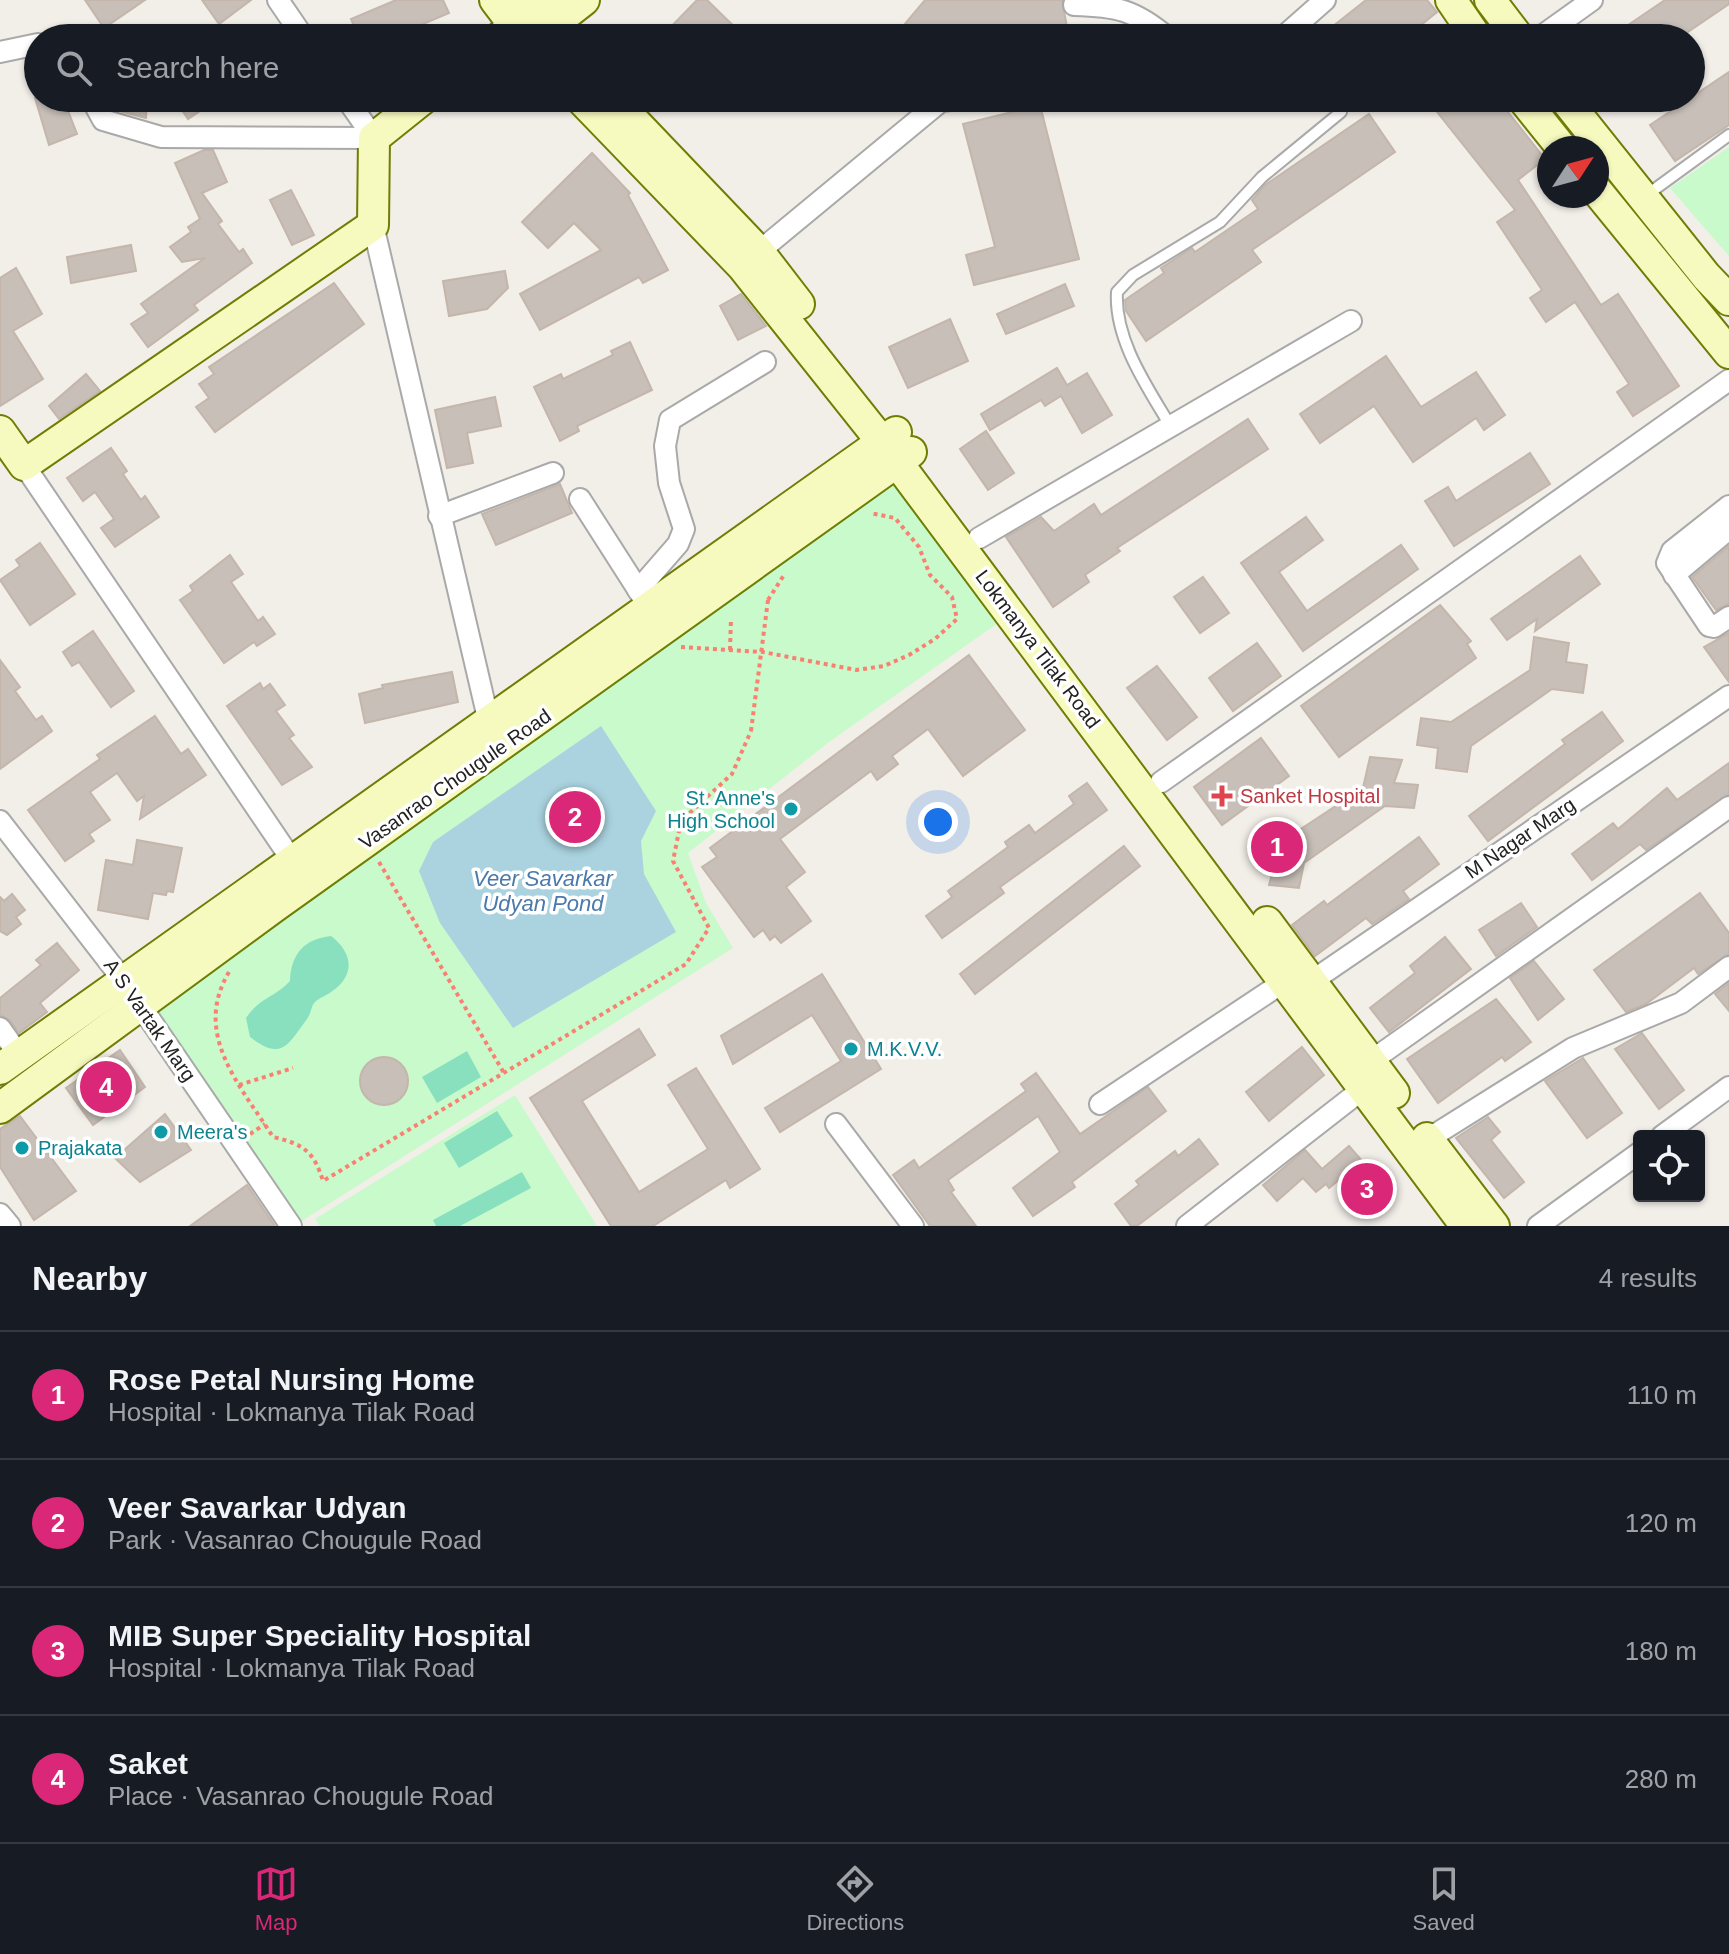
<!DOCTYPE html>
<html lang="en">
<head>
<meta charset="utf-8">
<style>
  :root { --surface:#171b24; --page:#20242c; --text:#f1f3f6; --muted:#9ea1a6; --line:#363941; --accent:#db2777 }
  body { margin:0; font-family:Arial,sans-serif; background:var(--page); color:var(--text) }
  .controls { position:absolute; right:24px; bottom:24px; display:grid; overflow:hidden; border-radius:8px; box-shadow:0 2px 6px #0004 }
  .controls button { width:72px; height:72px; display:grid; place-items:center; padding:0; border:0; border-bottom:2px solid var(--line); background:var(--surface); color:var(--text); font:40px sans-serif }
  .compass { position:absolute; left:1537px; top:136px; width:72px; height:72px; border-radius:50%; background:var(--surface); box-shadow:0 2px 6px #0004; rotate:54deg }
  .you { position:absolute; left:938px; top:822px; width:28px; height:28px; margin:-20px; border:6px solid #fff; border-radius:50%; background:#1a73e8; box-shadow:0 0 0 12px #1a73e833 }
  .badge { display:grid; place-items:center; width:52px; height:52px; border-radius:50%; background:var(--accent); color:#fff; font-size:26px; font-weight:700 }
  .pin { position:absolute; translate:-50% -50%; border:4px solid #fff; box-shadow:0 2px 8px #0006 }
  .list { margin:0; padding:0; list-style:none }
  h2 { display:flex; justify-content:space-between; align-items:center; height:104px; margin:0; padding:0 32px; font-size:34px }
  h2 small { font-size:26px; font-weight:400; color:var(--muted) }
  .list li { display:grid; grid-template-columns:52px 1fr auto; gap:24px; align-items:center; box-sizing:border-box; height:128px; padding:0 32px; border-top:2px solid var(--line) }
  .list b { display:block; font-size:30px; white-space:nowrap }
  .list p { margin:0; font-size:26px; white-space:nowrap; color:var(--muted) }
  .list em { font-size:26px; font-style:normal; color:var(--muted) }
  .icon { flex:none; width:44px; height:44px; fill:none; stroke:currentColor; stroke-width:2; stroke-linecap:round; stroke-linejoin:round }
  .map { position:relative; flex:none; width:1729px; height:1226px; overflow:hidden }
  .search { position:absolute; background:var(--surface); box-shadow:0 2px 6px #0004; left:24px; right:24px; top:24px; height:88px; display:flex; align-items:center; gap:20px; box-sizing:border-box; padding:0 28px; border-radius:44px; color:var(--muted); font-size:30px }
  .sheet { height:616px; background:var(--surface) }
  nav { display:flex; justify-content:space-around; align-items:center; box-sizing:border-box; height:112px; border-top:2px solid var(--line); background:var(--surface); font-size:22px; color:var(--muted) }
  nav a { display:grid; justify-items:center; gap:4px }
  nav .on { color:var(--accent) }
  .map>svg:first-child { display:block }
  .park { fill:#c8facc }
  .pitch { fill:#88e0be }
  .water { fill:#aad3df }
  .building { fill:#c7bfb8; stroke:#c4b6ab; stroke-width:2 }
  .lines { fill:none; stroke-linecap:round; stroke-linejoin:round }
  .lane-casing { stroke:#a9a9a9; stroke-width:14 }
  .street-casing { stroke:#a9a9a9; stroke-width:24 }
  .secondary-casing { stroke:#707d05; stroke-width:34 }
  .path { stroke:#fa8072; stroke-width:4; stroke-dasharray:4 4; stroke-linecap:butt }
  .lane { stroke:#fff; stroke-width:10 }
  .street { stroke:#fff; stroke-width:20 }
  .secondary { stroke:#f7fabf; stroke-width:30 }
  .path-bridge { stroke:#fa8072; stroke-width:4; stroke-dasharray:4 4; stroke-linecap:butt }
  .health-dot { fill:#e0444e; stroke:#fff; stroke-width:3 }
  .culture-dot { fill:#0f9aa8; stroke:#fff; stroke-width:3 }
  .labels { text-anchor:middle; stroke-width:7; stroke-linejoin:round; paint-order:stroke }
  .street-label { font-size:20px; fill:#222; stroke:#fff }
  .health-label { font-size:20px; fill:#be3a42; stroke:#fff; text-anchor:start }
  .culture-label { font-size:20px; fill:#0d838f; stroke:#fff; text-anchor:start }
  .water-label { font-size:22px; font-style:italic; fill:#4a7aab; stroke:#fff }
</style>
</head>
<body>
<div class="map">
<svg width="1729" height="1226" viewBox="0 0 1729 1226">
  <rect width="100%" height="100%" fill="#f2efe9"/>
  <g class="park">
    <path d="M 1729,147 L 1729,256 L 1670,188 Z"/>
    <path d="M 890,474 L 998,623 L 829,742 L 688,853 L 706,903 L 733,948 L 297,1224 L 151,1008 Z"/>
    <path d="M 515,1095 L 597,1226 L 320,1226 L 315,1219 Z"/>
  </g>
  <g class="pitch">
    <path d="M 331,936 C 353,953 356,975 331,992 C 327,995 319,998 315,1002 C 311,1006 311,1014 307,1019 C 287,1046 282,1061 250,1037 L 246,1018 C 260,997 274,998 290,981 C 291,954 304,939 331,936 Z"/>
    <path d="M 467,1051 L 481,1077 L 437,1103 L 422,1077 Z"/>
    <path d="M 497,1111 L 513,1136 L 459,1168 L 444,1143 Z"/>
    <path d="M 522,1172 L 531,1188 L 460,1226 L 436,1226 L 433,1220 Z"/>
  </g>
  <path class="water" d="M 601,726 L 656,811 L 641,841 L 644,874 L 676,932 L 513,1028 L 440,923 L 419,871 L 433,842 Z"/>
  <g class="building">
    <path d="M 85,0 L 145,0 L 104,28 Z"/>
    <path d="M 202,0 L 251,0 L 219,24 Z"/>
    <path d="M 396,0 L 443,0 L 449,13 L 416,27 L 420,38 L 359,38 L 351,19 Z"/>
    <path d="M 697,0 L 707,0 L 746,38 L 660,38 Z"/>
    <path d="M 925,0 L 1062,0 L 1069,38 L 893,38 Z"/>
    <path d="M 1366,0 L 1427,0 L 1437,12 L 1405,38 L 1318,38 Z"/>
    <path d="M 1665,0 L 1729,0 L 1729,4 L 1679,38 L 1609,38 Z"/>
    <path d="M 1729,72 L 1729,125 L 1675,161 L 1650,125 Z"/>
    <path d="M 35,98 L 63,98 L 77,134 L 49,145 Z"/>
    <path d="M 112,98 L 147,98 L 146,118 L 112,109 Z"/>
    <path d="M 174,98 L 219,98 L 188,119 Z"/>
    <path d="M 1426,98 L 1497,98 L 1545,159 L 1518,180 L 1601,305 L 1618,294 L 1679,386 L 1633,416 L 1617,392 L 1629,384 L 1575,302 L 1546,322 L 1530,298 L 1542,290 L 1497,222 L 1515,210 Z"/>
    <path d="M 1040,105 L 1079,259 L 974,285 L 966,255 L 995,247 L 963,124 Z"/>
    <path d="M 1369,114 L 1395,152 L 1252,250 L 1261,262 L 1146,341 L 1126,311 L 1125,300 L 1164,273 L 1161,268 L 1192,248 L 1195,252 L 1258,209 L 1252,200 L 1265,185 Z"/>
    <path d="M 204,150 L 213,150 L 227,182 L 202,193 L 222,221 L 218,224 L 239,252 L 243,249 L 252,263 L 194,305 L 198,310 L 148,347 L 131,324 L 148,313 L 141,304 L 205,258 L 182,262 L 170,247 L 191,232 L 188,227 L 200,219 L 175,163 Z"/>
    <path d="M 592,153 L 630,193 L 628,195 L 668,270 L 643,283 L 639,277 L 540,330 L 520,294 L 601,250 L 574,223 L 548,248 L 522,222 Z"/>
    <path d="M 291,190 L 314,235 L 292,245 L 270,200 Z"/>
    <path d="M 131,245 L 136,271 L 71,283 L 67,257 Z"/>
    <path d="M 16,268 L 42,314 L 13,331 L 43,379 L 0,406 L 0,278 Z"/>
    <path d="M 505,271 L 508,288 L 487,309 L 449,316 L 443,281 Z"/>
    <path d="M 334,283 L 364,324 L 215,432 L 196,407 L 209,398 L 199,384 L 214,374 L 209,367 Z"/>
    <path d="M 1065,284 L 1074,306 L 1006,334 L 997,314 Z"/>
    <path d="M 741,294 L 766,326 L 738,340 L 720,306 Z"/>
    <path d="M 950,319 L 968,361 L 908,388 L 889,347 Z"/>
    <path d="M 630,342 L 652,390 L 577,426 L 579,431 L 560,441 L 534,387 L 561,374 L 563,379 L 613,355 L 611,351 Z"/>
    <path d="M 1386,356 L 1421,407 L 1476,372 L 1505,415 L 1484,430 L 1476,418 L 1413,462 L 1374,406 L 1320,443 L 1300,414 Z"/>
    <path d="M 1057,368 L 1067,385 L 1087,373 L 1112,415 L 1082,433 L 1061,396 L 1045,406 L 1041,400 L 990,430 L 981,414 Z"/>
    <path d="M 86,374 L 100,391 L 59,419 L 49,406 Z"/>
    <path d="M 495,397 L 501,426 L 467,433 L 473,463 L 447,468 L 435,410 Z"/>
    <path d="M 1248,419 L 1268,449 L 1117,548 L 1120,551 L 1085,575 L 1089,582 L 1053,607 L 1006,537 L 1041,517 L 1054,531 L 1094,504 L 1101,515 Z"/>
    <path d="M 986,431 L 1014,473 L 988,490 L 960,449 Z"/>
    <path d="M 111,448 L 127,471 L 123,474 L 141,500 L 145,496 L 159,517 L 115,547 L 101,528 L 114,519 L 95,492 L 83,501 L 67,478 Z"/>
    <path d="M 1530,453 L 1550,484 L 1454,546 L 1425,501 L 1448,487 L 1456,501 Z"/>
    <path d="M 560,484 L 572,513 L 496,545 L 482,514 Z"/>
    <path d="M 1306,517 L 1323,540 L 1279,572 L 1307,611 L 1401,545 L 1418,569 L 1303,651 L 1241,563 Z"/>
    <path d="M 40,543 L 75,594 L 30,625 L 0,580 L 20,566 L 16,560 Z"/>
    <path d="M 1729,546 L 1729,604 L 1716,610 L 1692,577 Z"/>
    <path d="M 230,555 L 243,574 L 231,582 L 258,621 L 263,617 L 275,634 L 257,646 L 254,642 L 224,663 L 180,600 L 193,591 L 190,586 Z"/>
    <path d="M 1580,556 L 1600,584 L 1535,631 L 1537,619 L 1507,640 L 1491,619 Z"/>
    <path d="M 1203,577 L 1229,613 L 1200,633 L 1174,597 Z"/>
    <path d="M 1440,605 L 1471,641 L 1467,644 L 1476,658 L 1339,757 L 1301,706 Z"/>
    <path d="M 93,631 L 134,691 L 111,707 L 79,662 L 72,666 L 63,652 Z"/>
    <path d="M 1729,633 L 1729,682 L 1704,647 Z"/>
    <path d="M 1534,637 L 1569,643 L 1566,662 L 1587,665 L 1583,693 L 1552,689 L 1471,746 L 1467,772 L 1436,768 L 1438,748 L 1417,745 L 1421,718 L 1451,722 L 1530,670 Z"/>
    <path d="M 1257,643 L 1281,676 L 1233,711 L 1209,678 Z"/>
    <path d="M 969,655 L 1025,730 L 963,776 L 928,729 L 892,756 L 898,764 L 877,780 L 871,771 L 780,839 L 805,872 L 786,887 L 811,921 L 781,943 L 775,936 L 770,940 L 763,930 L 754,937 L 702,867 L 717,857 L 710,848 Z"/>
    <path d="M 0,660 L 20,687 L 15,691 L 36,720 L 42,716 L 52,731 L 0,769 Z"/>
    <path d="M 1157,666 L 1197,717 L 1167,740 L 1127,688 Z"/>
    <path d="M 452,672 L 458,702 L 365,723 L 359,694 L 383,688 L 382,685 Z"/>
    <path d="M 260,683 L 263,689 L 270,684 L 285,705 L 276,711 L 294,735 L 289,738 L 312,767 L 282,785 L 227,706 Z"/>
    <path d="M 1602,712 L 1623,741 L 1488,841 L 1469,816 L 1565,744 L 1562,740 Z"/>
    <path d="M 155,716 L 181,754 L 188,749 L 206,775 L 140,819 L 144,796 L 137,801 L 117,773 L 90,792 L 110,820 L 89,834 L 94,841 L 65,861 L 28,810 L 100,759 L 97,755 Z"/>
    <path d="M 1261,738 L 1289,776 L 1222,825 L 1194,787 Z"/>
    <path d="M 1370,757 L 1402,760 L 1394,783 L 1418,785 L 1414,808 L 1385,806 L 1304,863 L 1299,888 L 1269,885 L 1275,863 L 1253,861 L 1256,837 L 1284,840 L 1363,788 Z"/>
    <path d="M 1729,763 L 1729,794 L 1646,850 L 1640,844 L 1592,880 L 1572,854 L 1613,823 L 1618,829 L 1667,788 L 1677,800 Z"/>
    <path d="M 1087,783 L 1107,810 L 1000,887 L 1004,893 L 942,938 L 926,916 L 952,897 L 948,891 L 1008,847 L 1005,842 L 1029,825 L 1035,833 L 1074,804 L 1069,796 Z"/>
    <path d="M 1419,837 L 1439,864 L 1403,891 L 1409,899 L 1372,924 L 1366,918 L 1315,956 L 1292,925 L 1324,901 L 1327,905 Z"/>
    <path d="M 137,840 L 182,848 L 173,892 L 167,891 L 166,895 L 153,893 L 148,919 L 98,910 L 106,860 L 133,865 Z"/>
    <path d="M 1124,846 L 1140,866 L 975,994 L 960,974 Z"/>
    <path d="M 1700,893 L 1729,933 L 1729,954 L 1698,974 L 1694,968 L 1646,1004 L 1626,1012 L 1594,970 Z"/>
    <path d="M 12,894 L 25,910 L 16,917 L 21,924 L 7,935 L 0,931 L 0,897 L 4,901 Z"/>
    <path d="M 1521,903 L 1537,927 L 1496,956 L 1479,930 Z"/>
    <path d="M 1445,937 L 1471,969 L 1389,1032 L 1370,1008 L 1415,973 L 1410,966 Z"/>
    <path d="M 57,943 L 79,970 L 40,1003 L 47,1012 L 19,1033 L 10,1020 L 0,1015 L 0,998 L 41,965 L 36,960 Z"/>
    <path d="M 1534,961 L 1564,999 L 1538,1020 L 1510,978 Z"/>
    <path d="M 822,974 L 881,1069 L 780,1132 L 765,1108 L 841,1061 L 812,1015 L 733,1064 L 721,1036 Z"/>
    <path d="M 1729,983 L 1729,1011 L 1715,994 Z"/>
    <path d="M 1496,999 L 1531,1042 L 1505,1061 L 1502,1057 L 1438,1103 L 1407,1059 Z"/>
    <path d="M 639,1029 L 655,1055 L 582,1101 L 639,1192 L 708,1149 L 668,1085 L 696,1068 L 760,1169 L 730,1188 L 726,1180 L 653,1226 L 611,1226 L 530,1098 Z"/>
    <path d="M 1642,1033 L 1684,1090 L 1659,1109 L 1615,1049 Z"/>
    <path d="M 1302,1047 L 1324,1075 L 1269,1121 L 1246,1092 Z"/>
    <path d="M 120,1050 L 145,1087 L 93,1125 L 66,1088 Z"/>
    <circle cx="384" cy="1081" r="24"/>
    <path d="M 1583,1058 L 1622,1113 L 1587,1138 L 1545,1081 Z"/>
    <path d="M 1036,1073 L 1080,1134 L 1148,1087 L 1166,1111 L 1072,1182 L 1075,1187 L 1033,1216 L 1013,1188 L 1060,1152 L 1038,1116 L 948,1180 L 954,1190 L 951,1192 L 976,1226 L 930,1226 L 893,1175 L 914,1160 L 919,1168 L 1026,1091 L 1021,1084 Z"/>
    <path d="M 165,1114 L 191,1150 L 140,1182 L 115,1158 Z"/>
    <path d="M 20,1116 L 76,1191 L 34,1220 L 0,1167 L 0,1129 Z"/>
    <path d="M 1488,1117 L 1500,1132 L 1491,1140 L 1524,1182 L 1504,1198 L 1456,1138 Z"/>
    <path d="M 1199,1139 L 1218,1164 L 1137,1226 L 1131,1226 L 1115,1204 L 1139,1185 L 1136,1181 L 1175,1151 L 1178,1156 Z"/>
    <path d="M 1349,1146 L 1385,1187 L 1368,1202 L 1345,1175 L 1329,1188 L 1326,1184 L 1316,1192 L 1303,1178 L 1277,1201 L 1263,1185 L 1305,1150 L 1322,1169 Z"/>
    <path d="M 247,1185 L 275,1226 L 190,1226 Z"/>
  </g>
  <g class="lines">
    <g class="lane-casing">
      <g id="lane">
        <path d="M 1644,197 L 1729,135"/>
        <path d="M 1171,427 C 1148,388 1114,340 1117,292 L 1133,275 L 1220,222 L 1262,177 L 1341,112"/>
      </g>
    </g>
    <g class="street-casing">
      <g id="street">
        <path d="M 278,0 L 304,38"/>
        <path d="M 1074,5 C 1117,6 1135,10 1168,38"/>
        <path d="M 1282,38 L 1325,0"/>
        <path d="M 1539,38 L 1592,0"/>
        <path d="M 0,52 L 38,44"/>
        <path d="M 91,98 L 103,120 L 161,137 L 374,138"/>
        <path d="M 346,98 L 374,138"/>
        <path d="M 373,225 L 491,731"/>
        <path d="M 750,259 L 941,101 L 969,98"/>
        <path d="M 24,465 L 300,872"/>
        <path d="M 580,499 L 644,599"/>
        <path d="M 1729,506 L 1672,551 L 1667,563 L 1709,626 L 1714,627 L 1729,617"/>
        <path d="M 439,516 L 553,473"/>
        <path d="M 979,538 L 1351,321"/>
        <path d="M 1674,575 L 1729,529"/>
        <path d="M 638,590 L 678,544 L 684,529 L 669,483 L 665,446 L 670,420 L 765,362"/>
        <path d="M 1161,782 L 1729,380"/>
        <path d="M 0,821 L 123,980 L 291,1226"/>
        <path d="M 1312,981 L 1729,696"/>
        <path d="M 0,1028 L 19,1055"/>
        <path d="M 1371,1061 L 1729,807"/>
        <path d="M 1100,1104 L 1285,981"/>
        <path d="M 836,1124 L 913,1226"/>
        <path d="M 1662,1136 L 1729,1087"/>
        <path d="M 1428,1139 L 1573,1048 L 1681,1003 L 1729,967"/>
        <path d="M 0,1214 L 10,1226"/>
        <path d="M 1187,1226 L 1373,1081"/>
        <path d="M 1538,1226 L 1639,1153"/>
      </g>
    </g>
    <g class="secondary-casing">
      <g id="secondary">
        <path d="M 495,0 L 524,38"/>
        <path d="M 522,0 L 555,38"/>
        <path d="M 1451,0 L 1477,38"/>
        <path d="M 1490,0 L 1519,38"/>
        <path d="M 547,29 L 584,0"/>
        <path d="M 499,38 L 548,0"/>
        <path d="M 580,98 L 742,266 L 882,442 L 1466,1226"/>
        <path d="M 612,98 L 759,252 L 799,304"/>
        <path d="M 1522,98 L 1562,148"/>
        <path d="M 1564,98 L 1706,276 L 1729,300"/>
        <path d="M 1597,191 L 1729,353"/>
        <path d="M 0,431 L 24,465 L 373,225 L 374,138 L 424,98"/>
        <path d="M 1267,922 L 1394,1093"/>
        <path d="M 0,1069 L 896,432"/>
        <path d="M 0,1108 L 274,907 L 911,452"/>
        <path d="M 1427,1138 L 1494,1226"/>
      </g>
    </g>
    <g class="path">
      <path d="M 768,600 L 784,575"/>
      <path d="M 681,647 L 763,652 L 856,670 L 884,666 L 909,655 L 935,639 L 957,619 L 952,597 L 930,575 L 919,547 L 895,518 L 870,513"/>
      <path d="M 730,650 L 731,619"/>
      <path d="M 379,862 L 504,1073"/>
      <path d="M 229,972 C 192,1034 240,1085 273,1137 C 304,1144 314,1152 323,1181 L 686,964 L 709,928 L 673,861 L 681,821 L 732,774 L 751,731"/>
      <path d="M 239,1085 L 293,1068"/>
      <path d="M 250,1134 L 265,1124"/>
    </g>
    <use href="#lane" class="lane"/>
    <use href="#street" class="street"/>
    <use href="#secondary" class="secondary"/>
    <path class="path-bridge" d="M 751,731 L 768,600"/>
  </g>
  <path class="health-dot" d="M1218 784h8v8h8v8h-8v8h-8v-8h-8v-8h8z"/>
  <g class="culture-dot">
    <circle cx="791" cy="809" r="8"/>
    <circle cx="851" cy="1049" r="8"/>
    <circle cx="161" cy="1132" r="8"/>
    <circle cx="22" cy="1148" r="8"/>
  </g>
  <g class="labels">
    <g class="street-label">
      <text transform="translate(1038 649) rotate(53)" y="7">Lokmanya Tilak Road</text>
      <text transform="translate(455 779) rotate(-35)" y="7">Vasanrao Chougule Road</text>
      <text transform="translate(1520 838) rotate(-34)" y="7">M Nagar Marg</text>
      <text transform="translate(150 1020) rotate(55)" y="7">A S Vartak Marg</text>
    </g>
    <g class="health-label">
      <text x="1240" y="803">Sanket Hospital</text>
    </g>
    <g class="culture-label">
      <text x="775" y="805" text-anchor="end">St. Anne's<tspan x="775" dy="23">High School</tspan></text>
      <text x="867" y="1056">M.K.V.V.</text>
      <text x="177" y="1139">Meera's</text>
      <text x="38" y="1155">Prajakata</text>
    </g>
    <g class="water-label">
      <text x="543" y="886">Veer Savarkar<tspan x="543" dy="25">Udyan Pond</tspan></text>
    </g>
  </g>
</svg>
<div class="controls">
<button><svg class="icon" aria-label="locate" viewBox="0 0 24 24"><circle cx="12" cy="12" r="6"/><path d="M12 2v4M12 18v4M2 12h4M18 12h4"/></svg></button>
</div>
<svg class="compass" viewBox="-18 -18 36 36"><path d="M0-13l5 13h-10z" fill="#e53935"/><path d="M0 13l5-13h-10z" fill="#9ea1a6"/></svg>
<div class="you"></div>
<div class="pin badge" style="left:1277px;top:847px">1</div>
<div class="pin badge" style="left:575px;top:817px">2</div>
<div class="pin badge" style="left:1367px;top:1189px">3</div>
<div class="pin badge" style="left:106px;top:1087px">4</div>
<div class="search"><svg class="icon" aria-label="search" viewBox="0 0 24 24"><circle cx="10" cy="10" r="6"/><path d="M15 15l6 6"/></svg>Search here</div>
</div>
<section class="sheet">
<h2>Nearby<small>4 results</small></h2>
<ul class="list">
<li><span class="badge">1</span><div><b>Rose Petal Nursing Home</b><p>Hospital · Lokmanya Tilak Road</p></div><em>110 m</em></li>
<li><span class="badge">2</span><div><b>Veer Savarkar Udyan</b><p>Park · Vasanrao Chougule Road</p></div><em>120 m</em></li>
<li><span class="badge">3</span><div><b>MIB Super Speciality Hospital</b><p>Hospital · Lokmanya Tilak Road</p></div><em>180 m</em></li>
<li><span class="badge">4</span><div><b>Saket</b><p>Place · Vasanrao Chougule Road</p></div><em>280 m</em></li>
</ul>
</section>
<nav>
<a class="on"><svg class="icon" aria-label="map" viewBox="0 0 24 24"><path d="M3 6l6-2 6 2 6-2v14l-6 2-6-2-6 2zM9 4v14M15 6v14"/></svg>Map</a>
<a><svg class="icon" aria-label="directions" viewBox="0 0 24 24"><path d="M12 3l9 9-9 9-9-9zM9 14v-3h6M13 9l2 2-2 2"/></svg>Directions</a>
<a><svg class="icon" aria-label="saved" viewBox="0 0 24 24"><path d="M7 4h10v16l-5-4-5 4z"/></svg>Saved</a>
</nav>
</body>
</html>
